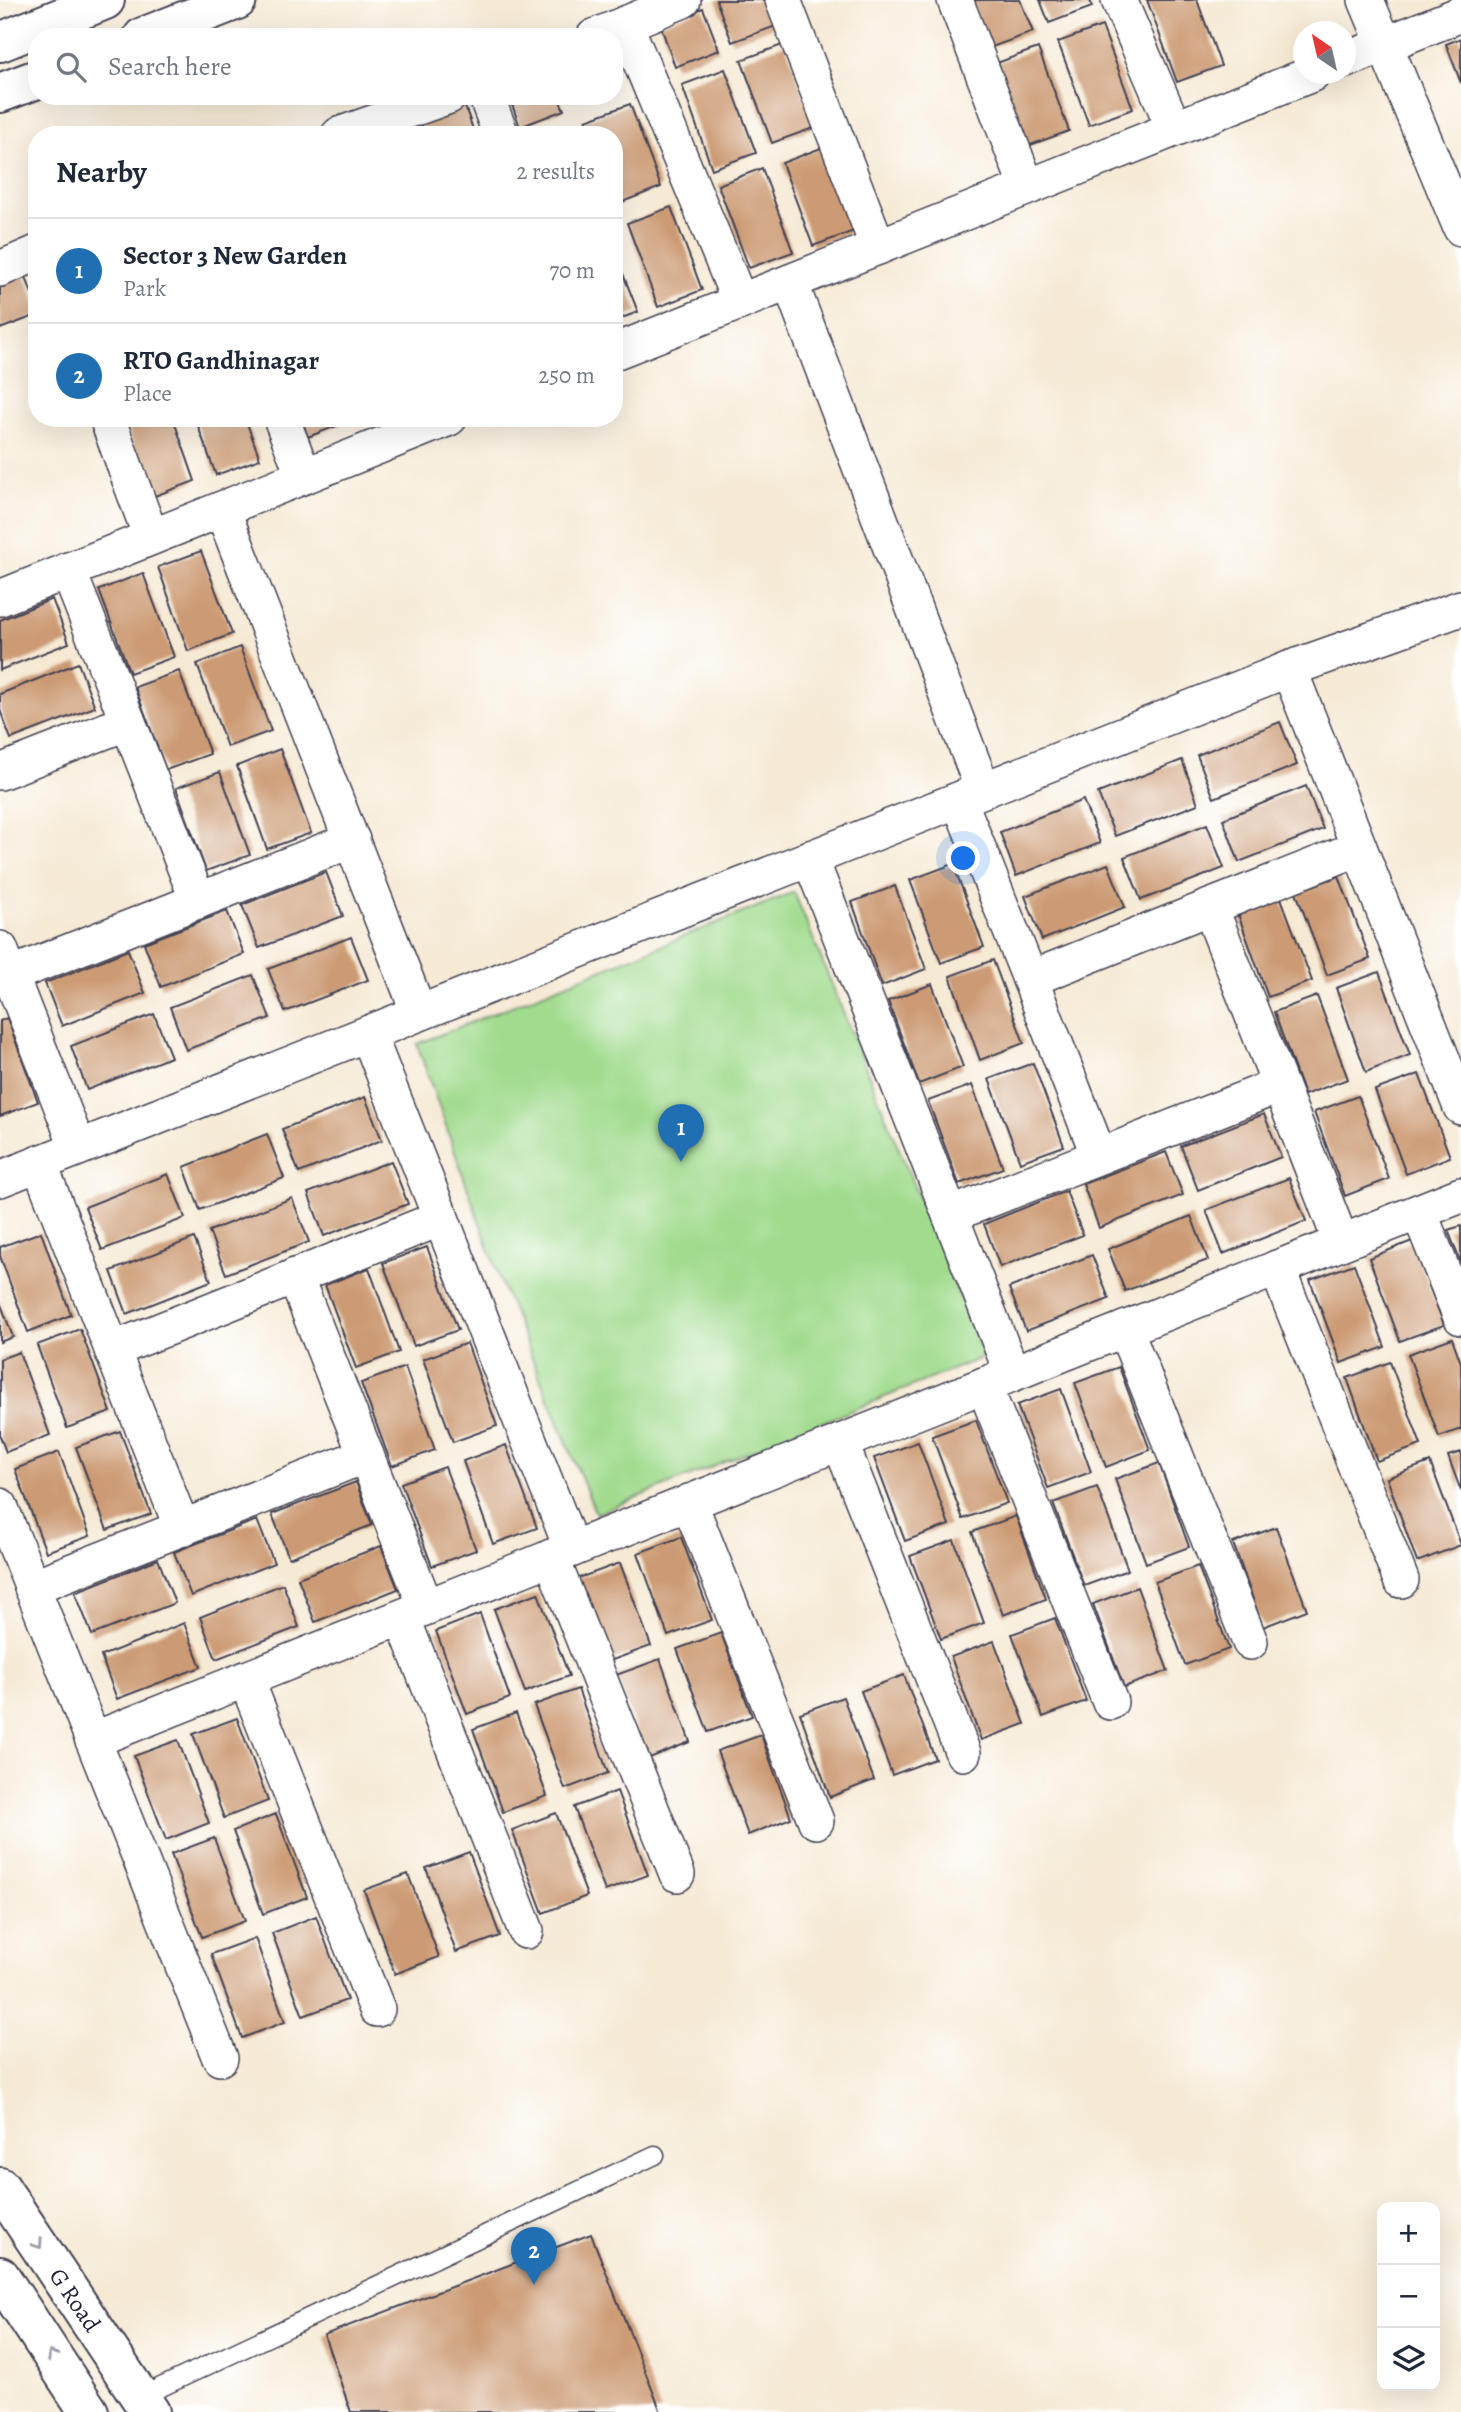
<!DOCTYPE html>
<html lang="en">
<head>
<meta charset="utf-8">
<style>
  :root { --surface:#fff; --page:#f2f2f3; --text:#1f2937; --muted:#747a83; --line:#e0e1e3; --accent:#1f6fb2 }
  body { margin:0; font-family:Alegreya,serif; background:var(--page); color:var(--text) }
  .controls { position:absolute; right:21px; bottom:21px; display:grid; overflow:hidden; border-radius:14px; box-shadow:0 7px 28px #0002 }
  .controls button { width:63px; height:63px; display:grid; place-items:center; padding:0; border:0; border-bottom:2px solid var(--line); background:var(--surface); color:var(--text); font:35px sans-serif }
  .compass { position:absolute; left:1293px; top:21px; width:63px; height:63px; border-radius:50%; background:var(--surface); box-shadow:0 7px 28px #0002; rotate:326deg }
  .you { position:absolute; left:964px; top:859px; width:24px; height:24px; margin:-18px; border:5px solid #fff; border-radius:50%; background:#1a73e8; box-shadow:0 0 0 10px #1a73e833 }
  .badge { display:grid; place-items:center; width:46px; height:46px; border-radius:50%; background:var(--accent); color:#fff; font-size:23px; font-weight:700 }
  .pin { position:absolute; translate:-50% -58px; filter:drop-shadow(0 2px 4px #0008) }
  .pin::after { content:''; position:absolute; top:37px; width:24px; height:21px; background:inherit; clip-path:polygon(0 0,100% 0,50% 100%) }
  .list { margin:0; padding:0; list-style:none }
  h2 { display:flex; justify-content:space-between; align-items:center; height:91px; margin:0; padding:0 28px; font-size:30px }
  h2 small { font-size:23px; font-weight:400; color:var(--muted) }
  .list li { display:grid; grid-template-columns:46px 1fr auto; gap:21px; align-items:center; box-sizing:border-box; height:105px; padding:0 28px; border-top:2px solid var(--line) }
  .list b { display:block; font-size:26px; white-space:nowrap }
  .list p { margin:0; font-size:23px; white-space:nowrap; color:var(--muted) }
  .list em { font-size:23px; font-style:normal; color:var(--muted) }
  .icon { flex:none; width:38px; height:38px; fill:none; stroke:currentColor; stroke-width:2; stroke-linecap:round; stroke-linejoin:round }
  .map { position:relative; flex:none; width:1461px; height:2412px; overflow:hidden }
  .search { position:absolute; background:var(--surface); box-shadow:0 7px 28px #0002; left:28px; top:28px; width:595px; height:77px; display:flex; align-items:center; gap:18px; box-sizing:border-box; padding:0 24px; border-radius:28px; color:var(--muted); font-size:26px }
  .panel { position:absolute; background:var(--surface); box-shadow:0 7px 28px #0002; left:28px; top:126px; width:595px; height:301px; border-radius:28px }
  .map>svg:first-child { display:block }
  .green { fill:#a1db8e; stroke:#627e64; stroke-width:2 }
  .building { fill:#cc9b74 }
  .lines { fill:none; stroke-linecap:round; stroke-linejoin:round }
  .lane-casing { stroke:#424052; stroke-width:21 }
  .street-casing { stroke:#424052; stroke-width:38 }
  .secondary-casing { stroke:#424052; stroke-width:42 }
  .lane { stroke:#fff; stroke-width:18 }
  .street { stroke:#fff; stroke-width:35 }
  .secondary { stroke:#fff; stroke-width:38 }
  .oneway { stroke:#9c9ca7 }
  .labels { text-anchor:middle; stroke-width:5; stroke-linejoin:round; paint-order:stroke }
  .street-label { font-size:24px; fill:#22223b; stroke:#fff }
</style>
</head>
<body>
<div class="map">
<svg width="1461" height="2412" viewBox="0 0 1461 2412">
  <rect width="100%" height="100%" fill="#fff"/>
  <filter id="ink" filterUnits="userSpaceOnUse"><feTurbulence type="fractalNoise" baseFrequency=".0143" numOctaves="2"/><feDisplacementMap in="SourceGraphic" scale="14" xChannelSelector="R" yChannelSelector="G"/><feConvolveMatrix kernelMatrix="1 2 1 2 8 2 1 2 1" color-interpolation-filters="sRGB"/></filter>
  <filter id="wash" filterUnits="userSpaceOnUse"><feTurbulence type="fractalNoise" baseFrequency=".00686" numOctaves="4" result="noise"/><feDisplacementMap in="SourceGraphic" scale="28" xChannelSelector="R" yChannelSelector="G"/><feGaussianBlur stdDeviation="1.57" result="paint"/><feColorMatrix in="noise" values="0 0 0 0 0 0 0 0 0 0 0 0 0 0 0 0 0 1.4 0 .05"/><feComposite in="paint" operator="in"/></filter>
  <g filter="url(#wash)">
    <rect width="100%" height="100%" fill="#f6ead5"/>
    <path class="green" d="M 794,892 L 984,1357 L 596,1514 L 500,1280 L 417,1044 Z"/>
    <g id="blocks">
      <g class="building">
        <path d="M 716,0 L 766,0 L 776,26 L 732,42 Z"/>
        <path d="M 971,0 L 1020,0 L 1033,32 L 989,48 Z"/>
        <path d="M 1040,0 L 1090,0 L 1092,7 L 1049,23 Z"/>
        <path d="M 1147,0 L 1197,0 L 1221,66 L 1177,82 Z"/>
        <path d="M 703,8 L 719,50 L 675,67 L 660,24 Z"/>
        <path d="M 1102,26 L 1133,109 L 1089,125 L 1058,42 Z"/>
        <path d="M 1461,38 L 1461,83 L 1446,44 Z"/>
        <path d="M 785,44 L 816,127 L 772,143 L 741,60 Z"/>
        <path d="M 1038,48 L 1069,131 L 1025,147 L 994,64 Z"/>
        <path d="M 725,69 L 756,153 L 712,169 L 682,85 Z"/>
        <path d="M 509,96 L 558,96 L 564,110 L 520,127 Z"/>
        <path d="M 462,98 L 475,135 L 426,135 L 418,115 Z"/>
        <path d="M 630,104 L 661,187 L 617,204 L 614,196 L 614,135 L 592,135 L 586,120 Z"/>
        <path d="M 826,146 L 857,230 L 813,246 L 782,163 Z"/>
        <path d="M 762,168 L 793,252 L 749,268 L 718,185 Z"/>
        <path d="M 671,207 L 702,290 L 658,307 L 627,223 Z"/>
        <path d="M 614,251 L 638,312 L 614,321 Z"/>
        <path d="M 24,272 L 37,307 L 37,315 L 0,329 L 0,281 Z"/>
        <path d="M 123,418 L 173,418 L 195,481 L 152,497 Z"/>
        <path d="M 195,418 L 245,418 L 260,459 L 216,475 Z"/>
        <path d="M 301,418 L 351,418 L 352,420 L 308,437 Z"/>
        <path d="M 201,551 L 232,634 L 188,651 L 158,567 Z"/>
        <path d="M 143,573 L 174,657 L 130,673 L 99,590 Z"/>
        <path d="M 52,599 L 69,643 L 0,670 L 0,620 Z"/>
        <path d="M 240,647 L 271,731 L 227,747 L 197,664 Z"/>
        <path d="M 78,663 L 95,707 L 11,739 L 0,710 L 0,694 Z"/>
        <path d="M 179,671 L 210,754 L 166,770 L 135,687 Z"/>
        <path d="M 1280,722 L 1297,765 L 1214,798 L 1197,755 Z"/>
        <path d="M 280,749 L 311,833 L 267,849 L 237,766 Z"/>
        <path d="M 1182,760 L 1198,804 L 1115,836 L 1098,793 Z"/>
        <path d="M 220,772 L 250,855 L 206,871 L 176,788 Z"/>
        <path d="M 1306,786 L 1323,829 L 1239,862 L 1223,819 Z"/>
        <path d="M 1083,800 L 1100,843 L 1016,876 L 1000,832 Z"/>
        <path d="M 1207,824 L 1224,868 L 1141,900 L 1124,857 Z"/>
        <path d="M 953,864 L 984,947 L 941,963 L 910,880 Z"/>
        <path d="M 1108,864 L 1125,907 L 1042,940 L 1025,896 Z"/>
        <path d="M 326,872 L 343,916 L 259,948 L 242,905 Z"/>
        <path d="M 1339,876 L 1370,959 L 1327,975 L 1296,892 Z"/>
        <path d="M 895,886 L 926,969 L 882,986 L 852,902 Z"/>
        <path d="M 1281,898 L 1312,981 L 1268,997 L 1238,914 Z"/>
        <path d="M 227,911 L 244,954 L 161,987 L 144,943 Z"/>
        <path d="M 351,937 L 368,980 L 285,1012 L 268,969 Z"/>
        <path d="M 128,950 L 145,993 L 62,1026 L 45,983 Z"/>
        <path d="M 993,960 L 1024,1043 L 980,1060 L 950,976 Z"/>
        <path d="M 1379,972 L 1410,1055 L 1366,1072 L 1336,988 Z"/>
        <path d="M 253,975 L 270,1018 L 186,1050 L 170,1007 Z"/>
        <path d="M 932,984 L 963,1067 L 919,1084 L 888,1001 Z"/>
        <path d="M 1317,996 L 1348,1079 L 1304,1095 L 1274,1012 Z"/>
        <path d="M 154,1014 L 171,1057 L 87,1090 L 71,1046 Z"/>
        <path d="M 7,1018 L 38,1102 L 0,1116 L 0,1021 Z"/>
        <path d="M 1033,1063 L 1064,1146 L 1020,1162 L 989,1079 Z"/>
        <path d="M 1419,1074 L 1450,1157 L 1406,1174 L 1375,1090 Z"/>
        <path d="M 972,1085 L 1003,1168 L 959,1184 L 928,1101 Z"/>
        <path d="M 1358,1096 L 1389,1179 L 1345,1196 L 1314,1112 Z"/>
        <path d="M 365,1097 L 382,1140 L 299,1173 L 282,1129 Z"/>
        <path d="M 1264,1114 L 1281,1157 L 1198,1190 L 1181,1146 Z"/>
        <path d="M 267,1134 L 284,1178 L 200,1210 L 184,1167 Z"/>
        <path d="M 1166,1152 L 1183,1195 L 1099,1228 L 1083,1184 Z"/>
        <path d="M 391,1161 L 408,1204 L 324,1236 L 308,1193 Z"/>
        <path d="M 168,1174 L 185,1218 L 102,1250 L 85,1207 Z"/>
        <path d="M 1289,1178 L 1306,1221 L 1223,1254 L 1206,1210 Z"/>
        <path d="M 1066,1191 L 1083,1235 L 1000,1267 L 984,1224 Z"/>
        <path d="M 292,1198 L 309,1242 L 226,1274 L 209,1231 Z"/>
        <path d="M 1191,1216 L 1208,1260 L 1125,1291 L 1108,1249 Z"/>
        <path d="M 1461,1226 L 1461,1263 L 1448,1230 Z"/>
        <path d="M 41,1232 L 71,1315 L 28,1332 L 0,1256 L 0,1247 Z"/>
        <path d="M 194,1238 L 211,1281 L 127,1314 L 111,1271 Z"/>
        <path d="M 1412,1241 L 1444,1325 L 1400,1341 L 1369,1258 Z"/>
        <path d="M 427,1247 L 458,1330 L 414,1346 L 383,1263 Z"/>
        <path d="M 1092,1255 L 1109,1299 L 1026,1331 L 1009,1288 Z"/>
        <path d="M 1354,1264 L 1385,1347 L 1341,1363 L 1310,1280 Z"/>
        <path d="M 369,1268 L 399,1352 L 356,1368 L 325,1285 Z"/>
        <path d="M 0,1302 L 13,1337 L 0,1342 Z"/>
        <path d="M 80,1329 L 111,1412 L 67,1428 L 37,1345 Z"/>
        <path d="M 1452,1338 L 1461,1363 L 1461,1429 L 1439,1437 L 1408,1354 Z"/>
        <path d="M 467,1343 L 497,1426 L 453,1442 L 423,1359 Z"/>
        <path d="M 19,1352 L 50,1435 L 6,1452 L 0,1436 L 0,1359 Z"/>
        <path d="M 1390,1362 L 1421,1445 L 1377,1461 L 1347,1378 Z"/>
        <path d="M 405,1367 L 435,1450 L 392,1466 L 361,1383 Z"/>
        <path d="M 1119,1367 L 1150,1450 L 1106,1467 L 1075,1383 Z"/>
        <path d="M 1061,1389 L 1091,1472 L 1048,1488 L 1017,1405 Z"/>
        <path d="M 976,1420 L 1007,1503 L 963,1519 L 932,1436 Z"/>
        <path d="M 120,1431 L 151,1514 L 107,1530 L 76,1447 Z"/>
        <path d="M 918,1442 L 949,1525 L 905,1541 L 874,1458 Z"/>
        <path d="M 506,1445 L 537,1528 L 493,1544 L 463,1461 Z"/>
        <path d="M 59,1452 L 90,1536 L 46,1552 L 15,1469 Z"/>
        <path d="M 1461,1452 L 1461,1491 L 1448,1456 Z"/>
        <path d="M 1430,1462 L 1461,1545 L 1417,1562 L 1387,1478 Z"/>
        <path d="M 1159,1463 L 1189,1547 L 1146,1563 L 1115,1479 Z"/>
        <path d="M 445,1467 L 476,1550 L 432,1566 L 401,1483 Z"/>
        <path d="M 356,1482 L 372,1525 L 289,1558 L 272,1514 Z"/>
        <path d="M 1097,1487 L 1128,1570 L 1084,1586 L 1053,1503 Z"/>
        <path d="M 1016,1516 L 1046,1599 L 1003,1615 L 972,1532 Z"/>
        <path d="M 257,1520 L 274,1563 L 191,1596 L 174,1552 Z"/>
        <path d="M 1276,1527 L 1307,1610 L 1263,1627 L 1233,1543 Z"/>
        <path d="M 681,1537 L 712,1620 L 668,1636 L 638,1553 Z"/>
        <path d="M 954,1540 L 984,1623 L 941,1639 L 910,1556 Z"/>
        <path d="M 381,1546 L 398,1589 L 315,1622 L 298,1578 Z"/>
        <path d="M 158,1559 L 175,1603 L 92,1635 L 75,1592 Z"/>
        <path d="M 620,1563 L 651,1646 L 607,1662 L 576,1579 Z"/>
        <path d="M 1198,1566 L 1229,1649 L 1185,1665 L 1155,1582 Z"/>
        <path d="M 283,1584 L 299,1627 L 216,1659 L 200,1617 Z"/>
        <path d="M 1137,1587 L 1168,1671 L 1124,1687 L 1093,1604 Z"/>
        <path d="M 538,1593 L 569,1676 L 525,1692 L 494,1609 Z"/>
        <path d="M 480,1614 L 510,1698 L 467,1714 L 436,1631 Z"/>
        <path d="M 1055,1618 L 1086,1701 L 1043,1717 L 1012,1634 Z"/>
        <path d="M 184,1623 L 201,1667 L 117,1699 L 101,1656 Z"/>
        <path d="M 721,1633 L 752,1716 L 708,1732 L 677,1649 Z"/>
        <path d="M 994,1641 L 1025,1724 L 981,1740 L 951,1657 Z"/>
        <path d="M 660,1659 L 690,1742 L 647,1759 L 616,1675 Z"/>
        <path d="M 904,1675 L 935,1759 L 892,1775 L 861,1691 Z"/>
        <path d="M 578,1689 L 608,1773 L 565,1789 L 534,1705 Z"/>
        <path d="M 843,1697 L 874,1780 L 830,1797 L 800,1713 Z"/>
        <path d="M 516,1713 L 547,1796 L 503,1812 L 473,1729 Z"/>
        <path d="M 237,1718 L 268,1801 L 224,1818 L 193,1734 Z"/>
        <path d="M 761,1735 L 791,1818 L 748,1835 L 717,1751 Z"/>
        <path d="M 178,1740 L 209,1823 L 166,1840 L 134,1756 Z"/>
        <path d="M 617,1791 L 648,1875 L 605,1891 L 574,1807 Z"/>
        <path d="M 556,1813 L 587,1896 L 543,1913 L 512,1830 Z"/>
        <path d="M 276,1814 L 307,1897 L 263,1914 L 233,1831 Z"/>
        <path d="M 214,1838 L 245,1921 L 202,1937 L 171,1854 Z"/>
        <path d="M 469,1852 L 500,1936 L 456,1952 L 426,1868 Z"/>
        <path d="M 408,1874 L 439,1957 L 395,1974 L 364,1890 Z"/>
        <path d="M 316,1916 L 347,2000 L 303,2016 L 272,1933 Z"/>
        <path d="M 255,1938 L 285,2022 L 242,2038 L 211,1954 Z"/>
        <path d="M 591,2234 L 661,2412 L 351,2412 L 324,2335 Z"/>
      </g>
    </g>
  </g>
  <g filter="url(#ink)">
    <use href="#blocks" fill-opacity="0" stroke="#424052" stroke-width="2"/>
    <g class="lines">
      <g class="lane-casing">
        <path id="lane" d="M 140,2397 L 655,2155"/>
      </g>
      <g class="street-casing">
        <g id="street">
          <path d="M 783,0 L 878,247"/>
          <path d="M 955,0 L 1027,187"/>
          <path d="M 1119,0 L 1174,128"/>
          <path d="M 1366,0 L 1461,228"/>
          <path d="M 625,24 L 740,302"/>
          <path d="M 594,37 L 683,0"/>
          <path d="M 1346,60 L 1461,14"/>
          <path d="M 486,96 L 501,135"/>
          <path d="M 339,135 L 449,96"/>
          <path d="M 0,269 L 37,253"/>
          <path d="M 790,282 L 983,790"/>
          <path d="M 614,352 L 1312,74"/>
          <path d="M 107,418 L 151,537"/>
          <path d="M 281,418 L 304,476"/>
          <path d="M 222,509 L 419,1013"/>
          <path d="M 0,598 L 449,418"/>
          <path d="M 1289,669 L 1461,1107"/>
          <path d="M 128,722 L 198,901"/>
          <path d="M 0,772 L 128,722 L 68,570"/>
          <path d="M 959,800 L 1030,979 L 1210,907"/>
          <path d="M 810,858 L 1012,1373"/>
          <path d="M 0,949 L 78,1148"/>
          <path d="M 10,975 L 352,840"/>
          <path d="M 1030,979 L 1099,1156"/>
          <path d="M 368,1034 L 572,1549"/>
          <path d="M 1280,1085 L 1210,907 L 1359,848"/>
          <path d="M 0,1179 L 1289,669 L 1461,608"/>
          <path d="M 1419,1212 L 1461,1317"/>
          <path d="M 950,1215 L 1280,1085 L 1341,1242"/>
          <path d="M 1277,1268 L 1401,1580"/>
          <path d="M 295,1276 L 426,1607"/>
          <path d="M 1125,1329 L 1250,1642"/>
          <path d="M 112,1350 L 441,1218"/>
          <path d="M 984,1385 L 1110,1702"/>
          <path d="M 840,1442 L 963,1753"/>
          <path d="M 689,1502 L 816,1821"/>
          <path d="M 0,1506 L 93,1740 L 1461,1195"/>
          <path d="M 182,1528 L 366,1455"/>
          <path d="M 551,1557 L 677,1874"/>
          <path d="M 32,1587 L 182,1528 L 39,1163"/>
          <path d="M 402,1617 L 526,1931"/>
          <path d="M 246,1679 L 377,2009"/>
          <path d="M 93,1740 L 220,2058"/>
        </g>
      </g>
      <g class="secondary-casing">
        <g id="secondary">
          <path d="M 143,37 L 237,0"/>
          <path d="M 0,42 L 105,0"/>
          <path d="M 0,93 L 37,79"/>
          <path d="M 0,2187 L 150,2412"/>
          <path d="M 0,2276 L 89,2412"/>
        </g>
      </g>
      <use href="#lane" class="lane"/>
      <use href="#street" class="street"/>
      <use href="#secondary" class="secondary"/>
    </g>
    <defs><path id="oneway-chevron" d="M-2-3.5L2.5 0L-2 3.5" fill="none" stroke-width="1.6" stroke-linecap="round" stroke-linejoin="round" transform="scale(1.75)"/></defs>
    <g class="oneway">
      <use href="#oneway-chevron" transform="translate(38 2244) rotate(56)"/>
      <use href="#oneway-chevron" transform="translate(52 2355) rotate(-123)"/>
    </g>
  </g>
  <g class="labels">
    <g class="street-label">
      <text transform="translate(75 2300) rotate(56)" y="8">G Road</text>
    </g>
  </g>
</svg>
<div class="controls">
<button>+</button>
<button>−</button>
<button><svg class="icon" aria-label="layers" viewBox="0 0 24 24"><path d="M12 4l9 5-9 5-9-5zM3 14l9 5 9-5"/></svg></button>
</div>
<svg class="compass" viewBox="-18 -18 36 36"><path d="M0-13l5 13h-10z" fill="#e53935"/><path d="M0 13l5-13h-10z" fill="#747a83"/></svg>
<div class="you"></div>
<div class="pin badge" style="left:681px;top:1162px">1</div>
<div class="pin badge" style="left:534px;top:2285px">2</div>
<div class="search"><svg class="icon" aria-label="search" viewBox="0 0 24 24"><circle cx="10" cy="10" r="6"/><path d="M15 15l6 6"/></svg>Search here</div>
<section class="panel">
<h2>Nearby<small>2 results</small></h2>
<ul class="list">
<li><span class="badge">1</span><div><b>Sector 3 New Garden</b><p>Park</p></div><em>70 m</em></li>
<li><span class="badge">2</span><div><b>RTO Gandhinagar</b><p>Place</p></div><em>250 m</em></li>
</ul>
</section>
</div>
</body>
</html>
